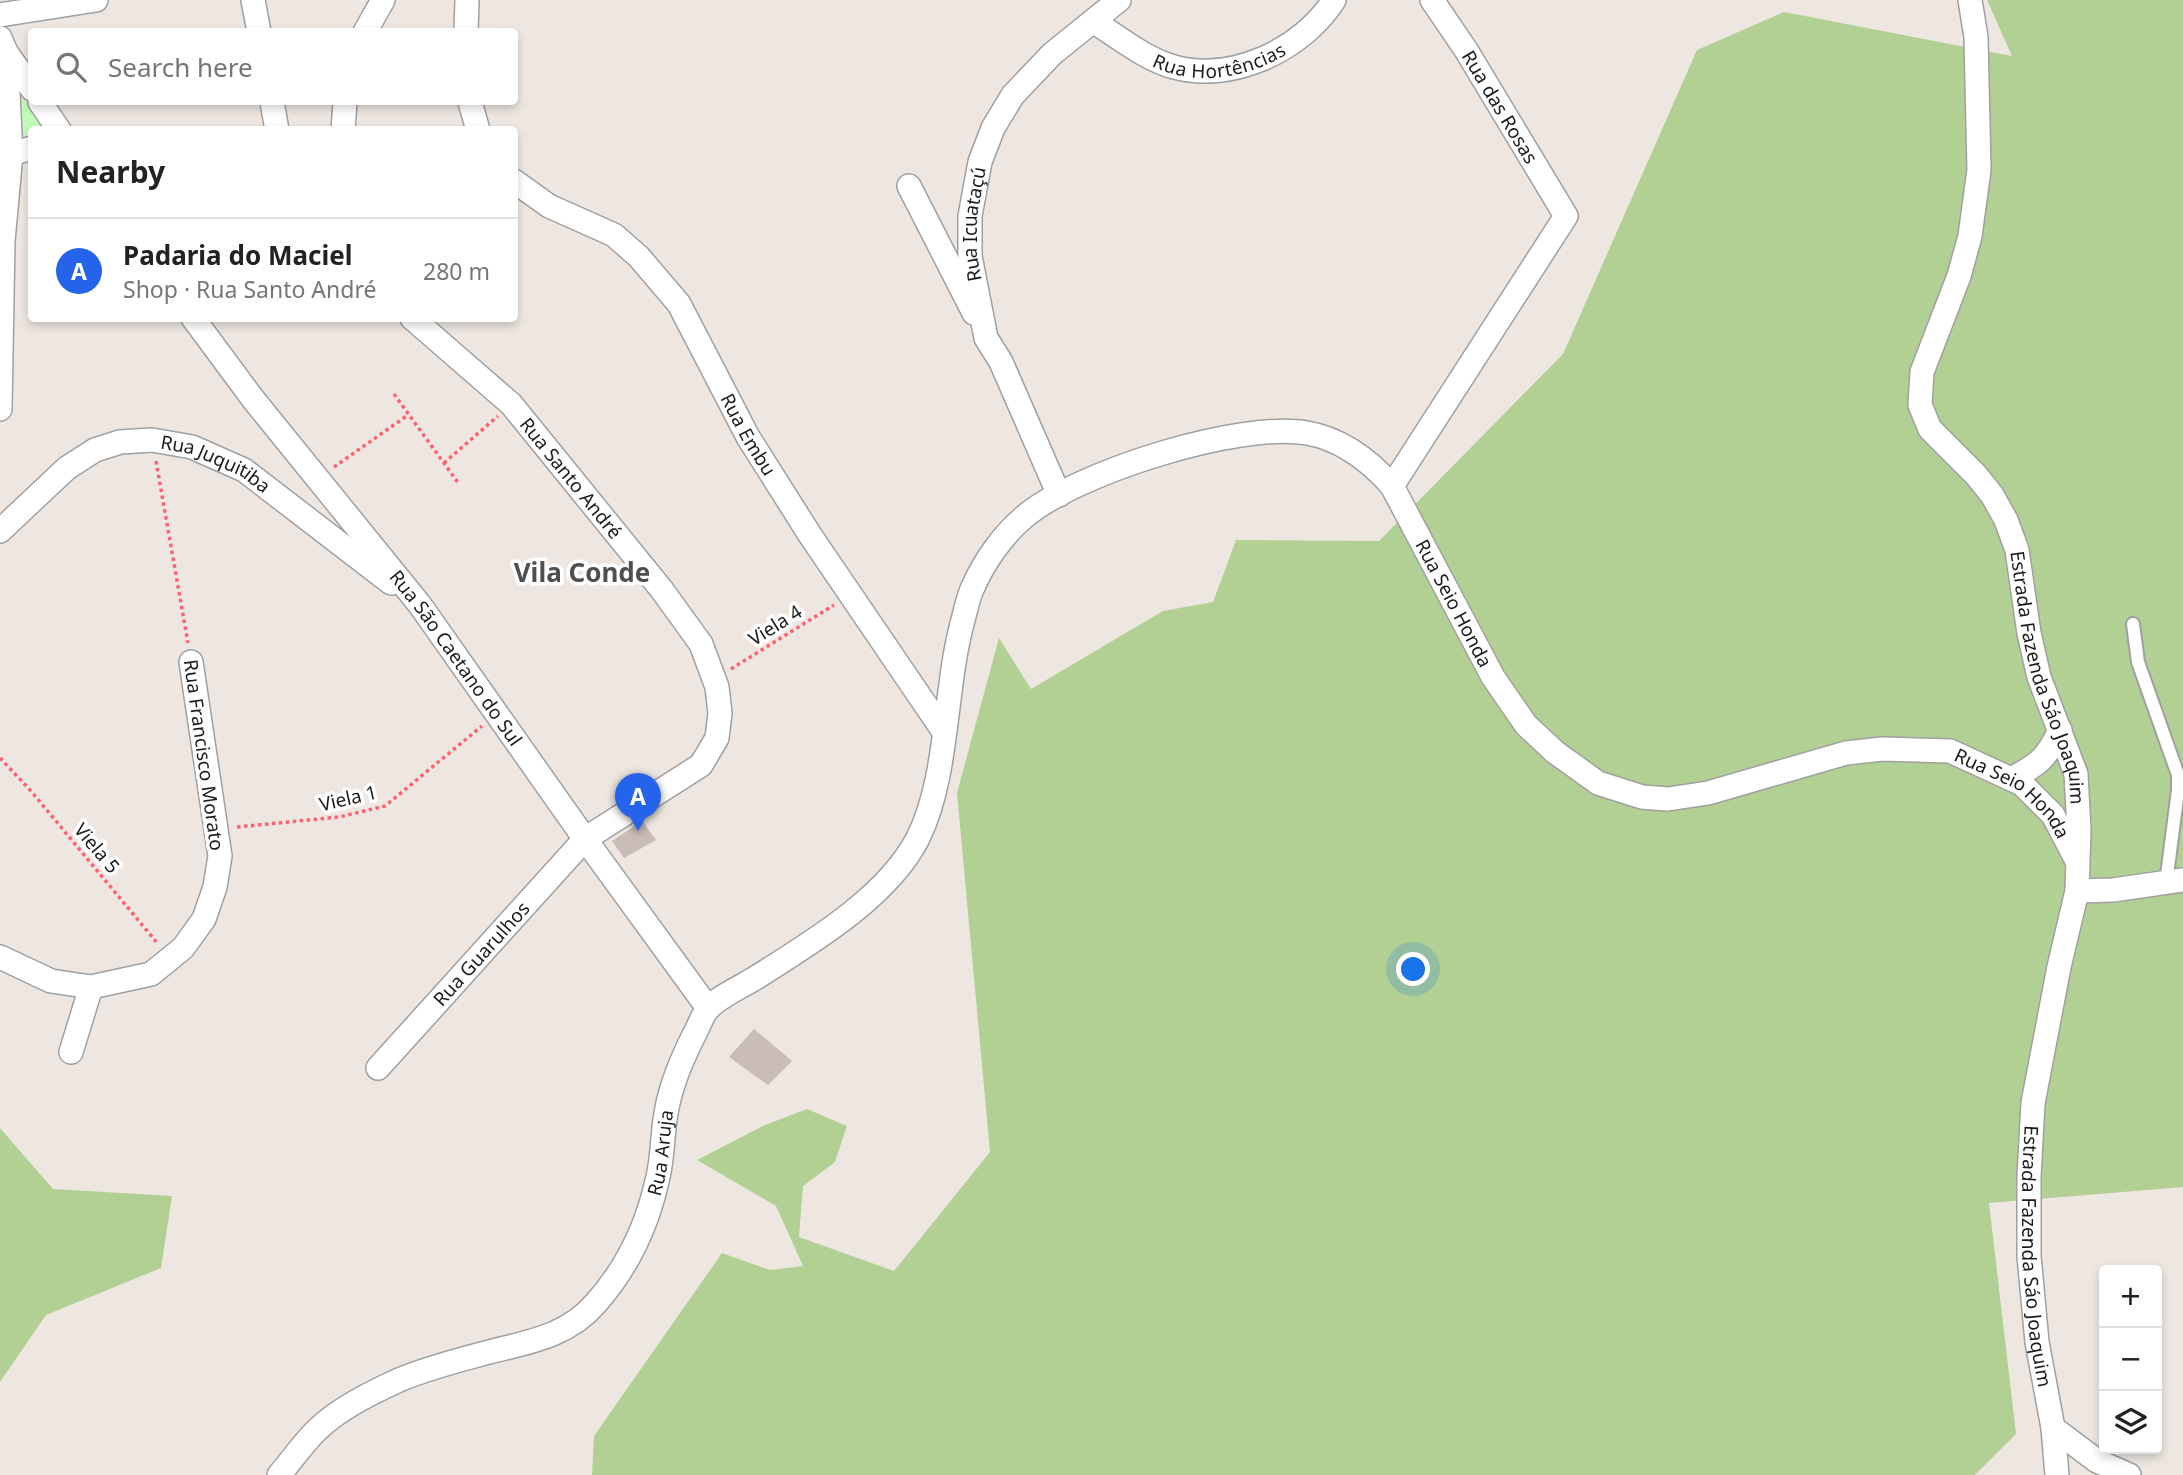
<!DOCTYPE html>
<html lang="en">
<head>
<meta charset="utf-8">
<style>
  :root { --surface:#fff; --page:#f6f6f6; --text:#222; --muted:#767676; --line:#e0e0e0; --accent:#2563eb }
  body { margin:0; font-family:"Noto Sans",sans-serif; background:var(--page); color:var(--text) }
  .controls { position:absolute; right:21px; bottom:21px; display:grid; overflow:hidden; border-radius:7px; box-shadow:0 4px 10px #0003 }
  .controls button { width:63px; height:63px; display:grid; place-items:center; padding:0; border:0; border-bottom:2px solid var(--line); background:var(--surface); color:var(--text); font:35px sans-serif }
  .you { position:absolute; left:1414px; top:970px; width:24px; height:24px; margin:-18px; border:5px solid #fff; border-radius:50%; background:#1a73e8; box-shadow:0 0 0 10px #1a73e833 }
  .badge { display:grid; place-items:center; width:46px; height:46px; border-radius:50%; background:var(--accent); color:#fff; font-size:23px; font-weight:700 }
  .pin { position:absolute; translate:-50% -58px; filter:drop-shadow(0 2px 4px #0008) }
  .pin::after { content:''; position:absolute; top:37px; width:24px; height:21px; background:inherit; clip-path:polygon(0 0,100% 0,50% 100%) }
  .list { margin:0; padding:0; list-style:none }
  h2 { display:flex; justify-content:space-between; align-items:center; height:91px; margin:0; padding:0 28px; font-size:30px }
  h2 small { font-size:23px; font-weight:400; color:var(--muted) }
  .list li { display:grid; grid-template-columns:46px 1fr auto; gap:21px; align-items:center; box-sizing:border-box; height:105px; padding:0 28px; border-top:2px solid var(--line) }
  .list b { display:block; font-size:26px; white-space:nowrap }
  .list p { margin:0; font-size:23px; white-space:nowrap; color:var(--muted) }
  .list em { font-size:23px; font-style:normal; color:var(--muted) }
  .icon { flex:none; width:38px; height:38px; fill:none; stroke:currentColor; stroke-width:2; stroke-linecap:round; stroke-linejoin:round }
  .map { position:relative; flex:none; width:2183px; height:1475px; overflow:hidden }
  .search { position:absolute; background:var(--surface); box-shadow:0 4px 10px #0003; left:28px; top:28px; width:490px; height:77px; display:flex; align-items:center; gap:18px; box-sizing:border-box; padding:0 24px; border-radius:7px; color:var(--muted); font-size:26px }
  .panel { position:absolute; background:var(--surface); box-shadow:0 4px 10px #0003; left:28px; top:126px; width:490px; height:196px; border-radius:7px }
  .map>svg:first-child { display:block }
  .forest { fill:#b2d093 }
  .park { fill:#c2fcba }
  .building { fill:#cabcb7 }
  .lines { fill:none; stroke-linecap:round; stroke-linejoin:round }
  .lane-casing { stroke:#a0a0a0; stroke-width:16 }
  .street-casing { stroke:#a0a0a0; stroke-width:26 }
  .path { stroke:#ff6171; stroke-width:3.5; stroke-dasharray:3.5 3.5; stroke-linecap:butt }
  .lane { stroke:#fff; stroke-width:12 }
  .street { stroke:#fff; stroke-width:23 }
  .labels { text-anchor:middle; stroke-width:7; stroke-linejoin:round; paint-order:stroke }
  .street-label { font-size:19px; fill:#1c1c1c; stroke:#fff }
  .district-label { font-size:26px; font-weight:bold; fill:#4f4f4f; stroke:#fff }
</style>
</head>
<body>
<div class="map">
<svg width="2183" height="1475" viewBox="0 0 2183 1475">
  <rect width="100%" height="100%" fill="#eee7e1"/>
  <g class="forest">
    <path d="M 1987,0 L 2183,0 L 2183,1187 L 1989,1203 L 2016,1434 L 1975,1475 L 592,1475 L 594,1436 L 722,1253 L 770,1270 L 803,1266 L 776,1206 L 697,1160 L 765,1125 L 807,1109 L 847,1126 L 835,1162 L 803,1186 L 799,1237 L 894,1271 L 990,1152 L 957,793 L 999,638 L 1031,689 L 1163,611 L 1213,602 L 1236,540 L 1379,541 L 1563,354 L 1697,50 L 1784,12 L 2012,56 Z"/>
    <path d="M 0,1128 L 53,1189 L 172,1196 L 161,1268 L 46,1315 L 0,1382 Z"/>
  </g>
  <path class="park" d="M 20,94 L 45,129 L 32,130 L 31,132 L 23,134 Z"/>
  <g class="building">
    <path d="M 642,821 L 656,840 L 624,858 L 612,841 Z"/>
    <path d="M 754,1029 L 792,1061 L 768,1085 L 729,1057 Z"/>
  </g>
  <g class="lines">
    <g class="lane-casing">
      <path id="lane" d="M 2133,624 L 2138,662 L 2178,775 L 2178,790 L 2166,883"/>
    </g>
    <g class="street-casing">
      <g id="street">
        <path d="M 253,0 L 259,32"/>
        <path id="s1" d="M 1970,0 L 1976,37 L 1979,170 L 1970,236 L 1959,276 L 1922,372 L 1920,405 L 1930,429 L 1976,475 L 1992,495 L 2006,520 L 2017,550 L 2029,633 L 2039,677 L 2076,774 L 2079,830 L 2077,891 L 2059,967 L 2033,1103 L 2029,1176 L 2029,1256 L 2037,1342 L 2053,1428 L 2057,1475"/>
        <path d="M 0,15 L 96,0"/>
        <path id="s2" d="M 1093,21 C 1118,37 1145,59 1174,67 C 1232,83 1302,50 1334,0"/>
        <path d="M 365,32 L 383,0"/>
        <path d="M 466,32 L 467,0"/>
        <path d="M 0,38 L 6,52 L 11,154 L 3,241 L 0,409"/>
        <path d="M 6,52 L 32,89"/>
        <path d="M 40,102 L 59,130"/>
        <path d="M 272,102 L 277,130"/>
        <path d="M 470,102 L 478,130"/>
        <path d="M 343,130 L 345,102"/>
        <path d="M 11,154 L 32,148"/>
        <path id="s3" d="M 514,181 L 549,206 L 614,235 L 639,257 L 679,304 L 748,437 L 810,535 L 944,732"/>
        <path d="M 909,186 L 974,313"/>
        <path id="s4" d="M 193,318 L 253,399 L 420,605 L 585,839 L 708,1008"/>
        <path d="M 1392,486 L 1566,216 L 1466,50 L 1432,0"/>
        <path id="s5" d="M 1059,495 L 1001,362 L 986,338 L 970,256 L 970,216 L 980,162 L 993,128 L 1013,95 L 1052,54 L 1119,0"/>
        <path id="s6" d="M 0,531 L 67,468 L 95,450 L 120,442 L 152,440 L 192,447 L 244,470 L 391,583"/>
        <path d="M 2011,779 C 2038,765 2047,758 2060,730"/>
        <path d="M 2077,891 L 2113,890 L 2183,880"/>
        <path d="M 0,957 L 51,981 L 91,987 L 151,974 L 183,948 L 204,919 L 215,887 L 220,856 L 191,662"/>
        <path d="M 71,1052 L 91,987"/>
        <path id="s7" d="M 378,1068 L 585,839 L 701,765 L 717,738 L 720,713 L 717,687 L 701,644 L 662,590 L 511,404 L 412,318"/>
        <path d="M 2053,1428 L 2097,1461 L 2129,1475"/>
        <path id="s8" d="M 279,1475 C 292,1460 304,1442 318,1429 C 340,1408 371,1393 399,1380 C 427,1368 459,1360 489,1352 C 529,1342 568,1336 596,1303 C 626,1269 647,1226 657,1181 C 663,1159 662,1136 666,1113 C 671,1084 682,1059 695,1033 C 699,1026 702,1016 707,1010 C 716,998 743,986 757,977 C 811,943 888,897 918,838 C 949,776 944,688 963,620 C 966,609 968,597 973,587 C 984,562 1002,536 1023,518 C 1074,473 1240,421 1307,433 C 1342,439 1369,460 1392,486 L 1493,677 L 1526,725 L 1555,752 L 1598,783 L 1642,797 L 1668,799 L 1708,793 L 1846,753 L 1882,749 L 1950,751 L 2022,784 L 2053,815 L 2077,861"/>
      </g>
    </g>
    <g class="path">
      <path d="M 394,394 L 459,484"/>
      <path d="M 156,461 L 188,643"/>
      <path d="M 444,463 L 498,416"/>
      <path d="M 334,467 L 408,415"/>
      <path d="M 731,669 L 834,605"/>
      <path d="M 0,758 L 31,791 L 158,944"/>
      <path d="M 237,827 L 339,817 L 385,806 L 482,726"/>
    </g>
    <use href="#lane" class="lane"/>
    <use href="#street" class="street"/>
  </g>
  <g class="labels">
    <g class="street-label">
      <text dy="7" stroke="none"><textPath href="#s2" startOffset="140">Rua Hortências</textPath></text>
      <text transform="translate(1500 107) rotate(59)" y="7">Rua das Rosas</text>
      <text dy="7" stroke="none"><textPath href="#s5" startOffset="289">Rua Icuataçú</textPath></text>
      <text dy="7" stroke="none"><textPath href="#s3" startOffset="357">Rua Embu</textPath></text>
      <text dy="7" stroke="none"><textPath href="#s6" startOffset="252">Rua Juquitiba</textPath></text>
      <text transform="translate(571 478) rotate(51)" y="7">Rua Santo André</text>
      <text dy="7" stroke="none"><textPath href="#s8" startOffset="1843">Rua Seio Honda</textPath></text>
      <text transform="translate(775 625) rotate(-32)" y="7">Viela 4</text>
      <text dy="7" stroke="none"><textPath href="#s4" startOffset="430">Rua São Caetano do Sul</textPath></text>
      <text dy="7" stroke="none"><textPath href="#s1" startOffset="724">Estrada Fazenda Sáo Joaquim</textPath></text>
      <text transform="translate(204 755) rotate(82)" y="7">Rua Francisco Morato</text>
      <text transform="translate(348 798) rotate(-13)" y="7">Viela 1</text>
      <text dy="7" stroke="none"><textPath href="#s8" startOffset="2515">Rua Seio Honda</textPath></text>
      <text transform="translate(97 848) rotate(50)" y="7">Viela 5</text>
      <text dy="7" stroke="none"><textPath href="#s7" startOffset="154">Rua Guarulhos</textPath></text>
      <text dy="7" stroke="none"><textPath href="#s8" startOffset="536">Rua Aruja</textPath></text>
      <text dy="7" stroke="none"><textPath href="#s1" startOffset="1312">Estrada Fazenda Sáo Joaquim</textPath></text>
    </g>
    <g class="district-label">
      <text x="582" y="582">Vila Conde</text>
    </g>
  </g>
</svg>
<div class="controls">
<button>+</button>
<button>−</button>
<button><svg class="icon" aria-label="layers" viewBox="0 0 24 24"><path d="M12 4l9 5-9 5-9-5zM3 14l9 5 9-5"/></svg></button>
</div>
<div class="you"></div>
<div class="pin badge" style="left:638px;top:831px">A</div>
<div class="search"><svg class="icon" aria-label="search" viewBox="0 0 24 24"><circle cx="10" cy="10" r="6"/><path d="M15 15l6 6"/></svg>Search here</div>
<section class="panel">
<h2>Nearby<small></small></h2>
<ul class="list">
<li><span class="badge">A</span><div><b>Padaria do Maciel</b><p>Shop · Rua Santo André</p></div><em>280 m</em></li>
</ul>
</section>
</div>
</body>
</html>
